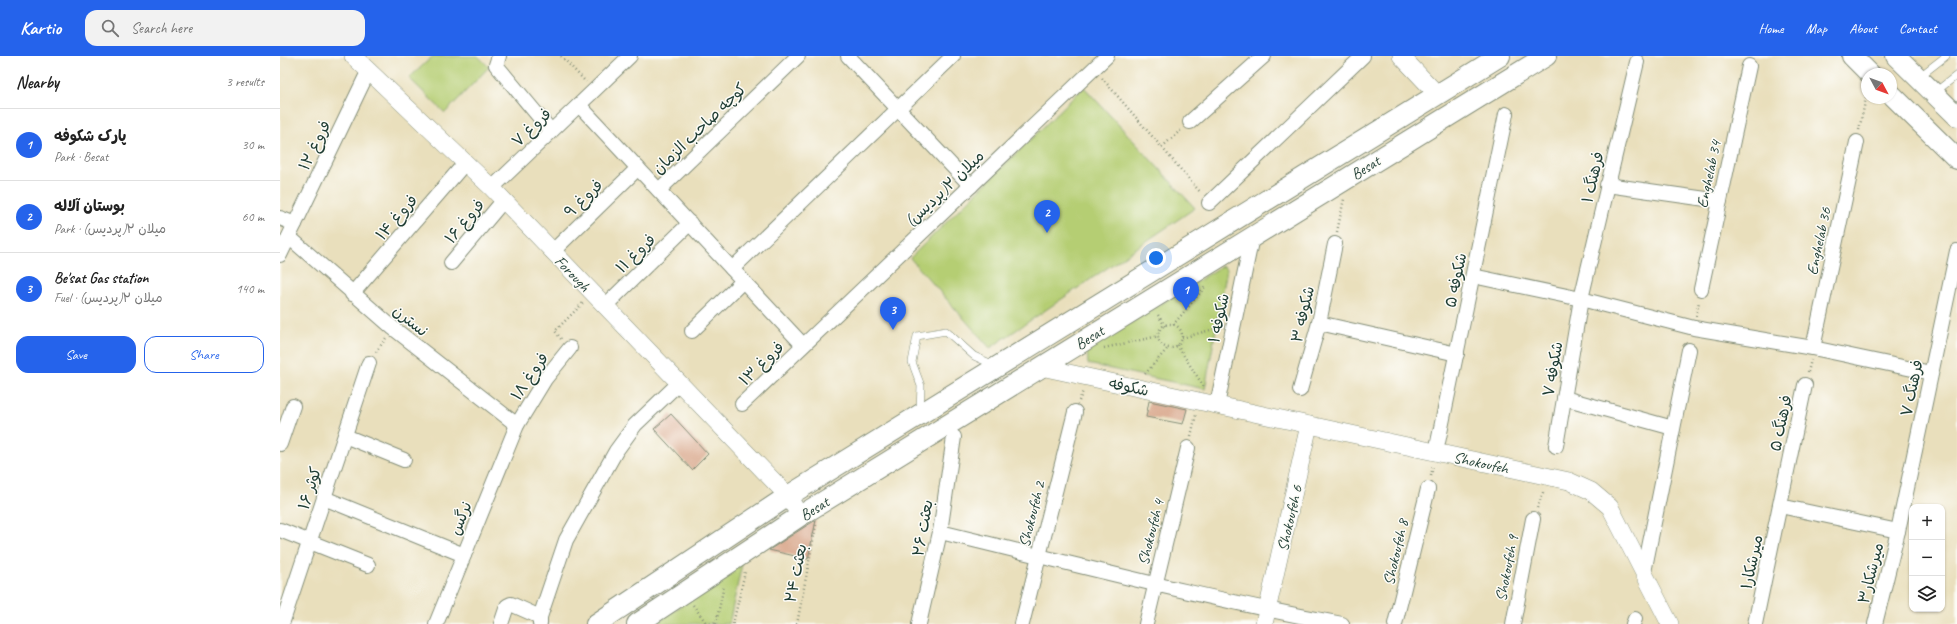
<!DOCTYPE html>
<html lang="en">
<head>
<meta charset="utf-8">
<style>
  :root { --surface:#fff; --page:#f2f2f2; --text:#222; --muted:#767676; --line:#e0e0e0; --accent:#2563eb }
  body { margin:0; font-family:Caveat,"Playpen Sans Arabic",sans-serif; background:var(--page); color:var(--text) }
  .controls { position:absolute; right:12px; bottom:12px; display:grid; overflow:hidden; border-radius:8px; box-shadow:0 1px 3px #0004 }
  .controls button { width:36px; height:36px; display:grid; place-items:center; padding:0; border:0; border-bottom:1px solid var(--line); background:var(--surface); color:var(--text); font:20px sans-serif }
  .compass { position:absolute; left:1581px; top:12px; width:36px; height:36px; border-radius:50%; background:var(--surface); box-shadow:0 1px 3px #0004; rotate:131deg }
  .you { position:absolute; left:876px; top:202px; width:14px; height:14px; margin:-10px; border:3px solid #fff; border-radius:50%; background:#1a73e8; box-shadow:0 0 0 6px #1a73e833 }
  .badge { display:grid; place-items:center; width:26px; height:26px; border-radius:50%; background:var(--accent); color:#fff; font-size:13px; font-weight:700 }
  .pin { position:absolute; translate:-50% -33px; filter:drop-shadow(0 1px 2px #0008) }
  .pin::after { content:''; position:absolute; top:21px; width:14px; height:12px; background:inherit; clip-path:polygon(0 0,100% 0,50% 100%) }
  .list { margin:0; padding:0; list-style:none }
  h2 { display:flex; justify-content:space-between; align-items:center; height:52px; margin:0; padding:0 16px; font-size:17px }
  h2 small { font-size:13px; font-weight:400; color:var(--muted) }
  .list li { display:grid; grid-template-columns:26px 1fr auto; gap:12px; align-items:center; box-sizing:border-box; height:72px; padding:0 16px; border-top:1px solid var(--line) }
  .list b { display:block; font-size:15px; white-space:nowrap }
  .list p { margin:0; font-size:13px; white-space:nowrap; color:var(--muted) }
  .list em { font-size:13px; font-style:normal; color:var(--muted) }
  .actions { display:flex; gap:8px; padding:12px 16px }
  .actions a { flex:1; padding:9px 0; border:1px solid var(--accent); border-radius:12px; text-align:center; font-size:14px; color:var(--accent) }
  .actions .main { background:var(--accent); color:#fff }
  .icon { flex:none; width:22px; height:22px; fill:none; stroke:currentColor; stroke-width:2; stroke-linecap:round; stroke-linejoin:round }
  .map { position:relative; flex:none; width:1677px; height:568px; overflow:hidden }
  header { display:flex; align-items:center; gap:24px; box-sizing:border-box; height:56px; padding:0 20px; background:var(--accent); color:#fff }
  header strong { font-size:19px }
  nav { display:flex; gap:22px; margin-inline-start:auto; font-size:14px }
  .search { width:280px; height:36px; background:var(--page); display:flex; align-items:center; gap:10px; box-sizing:border-box; padding:0 14px; border-radius:12px; color:var(--muted); font-size:15px }
  main { display:flex }
  aside { flex:1; background:var(--surface) }
  .map>svg:first-child { display:block }
  .green { fill:#b5ce73; stroke:#6a8654 }
  .building { fill:#d59f81 }
  .lines { fill:none; stroke-linecap:round; stroke-linejoin:round }
  .service-casing { stroke:#848e78; stroke-width:8 }
  .minor-casing { stroke:#848e78; stroke-width:16 }
  .tertiary-casing { stroke:#848e78; stroke-width:18 }
  .secondary-casing { stroke:#848e78; stroke-width:22 }
  .path { stroke:#848e78; stroke-width:2.5; stroke-dasharray:1 3; stroke-linecap:butt }
  .service { stroke:#fff; stroke-width:7 }
  .minor { stroke:#fff; stroke-width:14 }
  .tertiary { stroke:#fff; stroke-width:17 }
  .secondary { stroke:#fff; stroke-width:20 }
  .labels { text-anchor:middle; stroke-width:3; stroke-linejoin:round; paint-order:stroke }
  .street-label { font-size:16px; fill:#1f3d34; stroke:#fdfcf7 }
</style>
</head>
<body>
<header>
<strong>Kartio</strong>
<div class="search"><svg class="icon" aria-label="search" viewBox="0 0 24 24"><circle cx="10" cy="10" r="6"/><path d="M15 15l6 6"/></svg>Search here</div>
<nav><a>Home</a><a>Map</a><a>About</a><a>Contact</a></nav>
</header>
<main>
<aside>
<h2>Nearby<small>3 results</small></h2>
<ul class="list">
<li><span class="badge">1</span><div><b>پارک شکوفه</b><p>Park · Besat</p></div><em>30 m</em></li>
<li><span class="badge">2</span><div><b>بوستان آلاله</b><p>Park · میلان ۲(پردیس)</p></div><em>60 m</em></li>
<li><span class="badge">3</span><div><b>Be'sat Gas station</b><p>Fuel · میلان ۲(پردیس)</p></div><em>140 m</em></li>
</ul>
<div class="actions"><a class="main">Save</a><a>Share</a></div>
</aside>
<div class="map">
<svg width="1677" height="568" viewBox="0 0 1677 568">
  <rect width="100%" height="100%" fill="#fdfcf7"/>
  <filter id="ink" filterUnits="userSpaceOnUse"><feTurbulence type="fractalNoise" baseFrequency=".025" numOctaves="2"/><feDisplacementMap in="SourceGraphic" scale="8" xChannelSelector="R" yChannelSelector="G"/><feConvolveMatrix kernelMatrix="1 2 1 2 8 2 1 2 1" color-interpolation-filters="sRGB"/></filter>
  <filter id="wash" filterUnits="userSpaceOnUse"><feTurbulence type="fractalNoise" baseFrequency=".012" numOctaves="4" result="noise"/><feDisplacementMap in="SourceGraphic" scale="16" xChannelSelector="R" yChannelSelector="G"/><feGaussianBlur stdDeviation="0.9" result="paint"/><feColorMatrix in="noise" values="0 0 0 0 0 0 0 0 0 0 0 0 0 0 0 0 0 1.4 0 .05"/><feComposite in="paint" operator="in"/></filter>
  <g filter="url(#wash)">
    <rect width="100%" height="100%" fill="#e9dfbc"/>
    <g class="green">
      <path d="M 153,0 L 198,0 L 209,11 L 165,57 L 129,22 Z"/>
      <path d="M 804,31 L 915,152 L 710,292 L 630,202 Z"/>
      <path d="M 942,210 L 947,213 L 925,333 L 808,308 L 807,294 Z"/>
      <path d="M 457,508 L 462,508 L 449,568 L 376,568 Z"/>
    </g>
    <g id="blocks">
      <g class="building">
        <path d="M 869,345 L 907,353 L 903,368 L 866,361 Z"/>
        <path d="M 391,358 L 428,398 L 412,414 L 374,373 Z"/>
        <path d="M 536,464 L 528,503 L 489,494 L 526,470 Z"/>
      </g>
    </g>
  </g>
  <g filter="url(#ink)">
    <use href="#blocks" fill-opacity="0" stroke="#848e78" stroke-width="1"/>
    <g class="lines">
      <g class="service-casing">
        <g id="service">
          <path d="M 1639,21 L 1666,0"/>
          <path d="M 1654,37 L 1677,19"/>
          <path d="M 640,354 L 641,330 L 632,306 L 637,280 L 666,275 L 694,300 L 714,309"/>
        </g>
      </g>
      <g class="minor-casing">
        <g id="minor">
          <path d="M 219,0 L 216,9 L 271,75"/>
          <path d="M 568,0 L 691,130"/>
          <path d="M 299,49 L 523,289"/>
          <path d="M 910,66 L 984,0"/>
          <path d="M 1327,129 L 1440,145"/>
          <path d="M 212,132 L 350,0"/>
          <path d="M 379,134 L 518,0"/>
          <path d="M 929,147 L 1083,0"/>
          <path d="M 0,162 L 15,168"/>
          <path d="M 9,181 L 113,272 L 237,369"/>
          <path d="M 272,196 L 358,112"/>
          <path d="M 0,199 L 88,16"/>
          <path d="M 171,207 L 223,145"/>
          <path d="M 452,213 L 673,0"/>
          <path d="M 1193,220 L 1301,243 L 1414,272 L 1533,292 L 1651,317"/>
          <path d="M 1421,233 L 1469,10"/>
          <path d="M 72,238 L 185,107"/>
          <path d="M 325,250 L 410,167"/>
          <path d="M 1039,267 L 1177,298"/>
          <path d="M 412,275 L 463,225"/>
          <path d="M 1533,292 L 1577,86"/>
          <path d="M 1020,334 L 1039,267 L 1055,188"/>
          <path d="M 1284,342 L 1393,372"/>
          <path d="M 462,348 L 827,0"/>
          <path d="M 937,349 L 972,181"/>
          <path d="M 65,380 L 124,404"/>
          <path d="M 0,388 L 13,350"/>
          <path d="M 1276,390 L 1301,243 L 1357,6"/>
          <path d="M 1156,396 L 1226,58"/>
          <path d="M 44,442 L 184,499"/>
          <path d="M 1500,450 L 1618,475"/>
          <path d="M 0,474 L 88,509"/>
          <path d="M 660,476 C 794,508 926,543 1062,568"/>
          <path d="M 1364,516 L 1409,294"/>
          <path d="M 2,568 L 89,307"/>
          <path d="M 156,568 L 237,369 L 265,323 L 290,292"/>
          <path d="M 221,568 L 227,550 L 231,548 L 260,561"/>
          <path d="M 260,568 L 260,561 L 286,484 L 336,395 L 355,369 L 399,327"/>
          <path d="M 639,568 L 660,476 L 674,381"/>
          <path d="M 742,568 L 795,356"/>
          <path d="M 866,568 L 908,392"/>
          <path d="M 1115,568 L 1148,433"/>
          <path d="M 1233,568 L 1253,463"/>
          <path d="M 1353,568 L 1355,563"/>
          <path d="M 1475,568 L 1525,329"/>
          <path d="M 1595,568 L 1618,475 L 1677,195"/>
        </g>
      </g>
      <g class="tertiary-casing">
        <g id="tertiary">
          <path d="M 73,0 L 212,132 L 508,440 L 520,460"/>
          <path d="M 1121,0 L 1158,39"/>
          <path d="M 761,311 L 1289,425 L 1311,435 L 1330,451 L 1390,568"/>
          <path d="M 984,568 L 1029,369"/>
        </g>
      </g>
      <g class="secondary-casing">
        <g id="secondary">
          <path d="M 1572,0 L 1590,18"/>
          <path d="M 1616,0 L 1677,60"/>
          <path d="M 1611,38 L 1677,103"/>
          <path d="M 316,568 L 508,440 L 1220,0"/>
          <path d="M 357,568 L 520,460 L 1266,0"/>
        </g>
      </g>
      <g class="path">
        <path d="M 281,0 L 306,26"/>
        <path d="M 822,22 L 921,137"/>
        <path d="M 1579,74 L 1587,37"/>
        <path d="M 882,91 L 901,74"/>
        <path d="M 1057,176 L 1064,143"/>
        <path d="M 878,259 L 885,270"/>
        <path d="M 1416,260 L 1419,246"/>
        <circle cx="890" cy="280" r="12"/>
        <path d="M 893,269 L 925,231"/>
        <path d="M 902,282 L 934,273"/>
        <path d="M 281,283 L 275,275 L 304,246"/>
        <path d="M 897,289 L 924,331"/>
        <path d="M 824,292 L 879,280"/>
        <path d="M 96,296 L 106,282"/>
        <path d="M 1528,316 L 1531,304"/>
        <path d="M 865,318 L 888,292"/>
        <path d="M 799,345 L 803,335"/>
        <path d="M 911,380 L 916,359"/>
        <path d="M 1151,420 L 1153,410"/>
        <path d="M 1257,452 L 1264,434"/>
        <path d="M 413,549 L 427,568"/>
        <path d="M 430,568 L 436,566"/>
        <path d="M 436,568 L 444,529"/>
        <path d="M 453,568 L 465,516"/>
        <path d="M 517,568 L 536,469"/>
      </g>
      <use href="#service" class="service"/>
      <use href="#minor" class="minor"/>
      <use href="#tertiary" class="tertiary"/>
      <use href="#secondary" class="secondary"/>
    </g>
  </g>
  <g class="labels">
    <g class="street-label">
      <text transform="translate(251 71) rotate(-44)" y="6">فروغ ۷</text>
      <text transform="translate(419 72) rotate(-44)" y="6">کوچه صاحب الزمان</text>
      <text transform="translate(34 89) rotate(-64)" y="6">فروغ ۱۲</text>
      <text transform="translate(1085 111) rotate(-32)" y="6">Besat</text>
      <text transform="translate(1428 118) rotate(-78)" y="6">Enghelab 34</text>
      <text transform="translate(1312 121) rotate(-77)" y="6">فرهنگ ۱</text>
      <text transform="translate(664 132) rotate(-44)" y="6">میلان ۲(پردیس)</text>
      <text transform="translate(303 142) rotate(-44)" y="6">فروغ ۹</text>
      <text transform="translate(116 161) rotate(-49)" y="6">فروغ ۱۴</text>
      <text transform="translate(184 165) rotate(-50)" y="6">فروغ ۱۶</text>
      <text transform="translate(1538 185) rotate(-78)" y="6">Enghelab 36</text>
      <text transform="translate(355 197) rotate(-44)" y="6">فروغ ۱۱</text>
      <text transform="translate(293 217) rotate(46)" y="6">Forough</text>
      <text transform="translate(1175 224) rotate(-78)" y="6">شکوفه ۵</text>
      <text transform="translate(1022 258) rotate(-77)" y="6">شکوفه ۳</text>
      <text transform="translate(938 262) rotate(-78)" y="6">شکوفه ۱</text>
      <text transform="translate(131 264) rotate(39)" y="6">نسترن</text>
      <text transform="translate(809 281) rotate(-32)" y="6">Besat</text>
      <text transform="translate(481 307) rotate(-44)" y="6">فروغ ۱۳</text>
      <text transform="translate(1272 313) rotate(-80)" y="6">شکوفه ۷</text>
      <text transform="translate(249 320) rotate(-56)" y="6">فروغ ۱۸</text>
      <text transform="translate(849 330) rotate(12)" y="6">شکوفه</text>
      <text transform="translate(1631 332) rotate(-78)" y="6">فرهنگ ۷</text>
      <text transform="translate(1500 367) rotate(-78)" y="6">فرهنگ ۵</text>
      <text transform="translate(1201 406) rotate(12)" y="6">Shokoufeh</text>
      <text transform="translate(29 432) rotate(-72)" y="6">کوثر ۱۶</text>
      <text transform="translate(534 452) rotate(-32)" y="6">Besat</text>
      <text transform="translate(751 458) rotate(-76)" y="6">Shokoufeh 2</text>
      <text transform="translate(180 462) rotate(-68)" y="6">نرگس</text>
      <text transform="translate(1009 462) rotate(-77)" y="6">Shokoufeh 6</text>
      <text transform="translate(642 472) rotate(-80)" y="6">بعثت ۲۶</text>
      <text transform="translate(870 476) rotate(-76)" y="6">Shokoufeh 4</text>
      <text transform="translate(1115 496) rotate(-77)" y="6">Shokoufeh 8</text>
      <text transform="translate(1471 506) rotate(-78)" y="6">میرشکار۱</text>
      <text transform="translate(1226 512) rotate(-79)" y="6">Shokoufeh 9</text>
      <text transform="translate(515 517) rotate(-79)" y="6">بعثت ۲۴</text>
      <text transform="translate(1590 517) rotate(-76)" y="6">میرشکار۳</text>
    </g>
  </g>
</svg>
<div class="controls">
<button>+</button>
<button>−</button>
<button><svg class="icon" aria-label="layers" viewBox="0 0 24 24"><path d="M12 4l9 5-9 5-9-5zM3 14l9 5 9-5"/></svg></button>
</div>
<svg class="compass" viewBox="-18 -18 36 36"><path d="M0-13l5 13h-10z" fill="#e53935"/><path d="M0 13l5-13h-10z" fill="#767676"/></svg>
<div class="you"></div>
<div class="pin badge" style="left:906px;top:254px">1</div>
<div class="pin badge" style="left:767px;top:177px">2</div>
<div class="pin badge" style="left:613px;top:274px">3</div>
</div>
</main>
</body>
</html>
